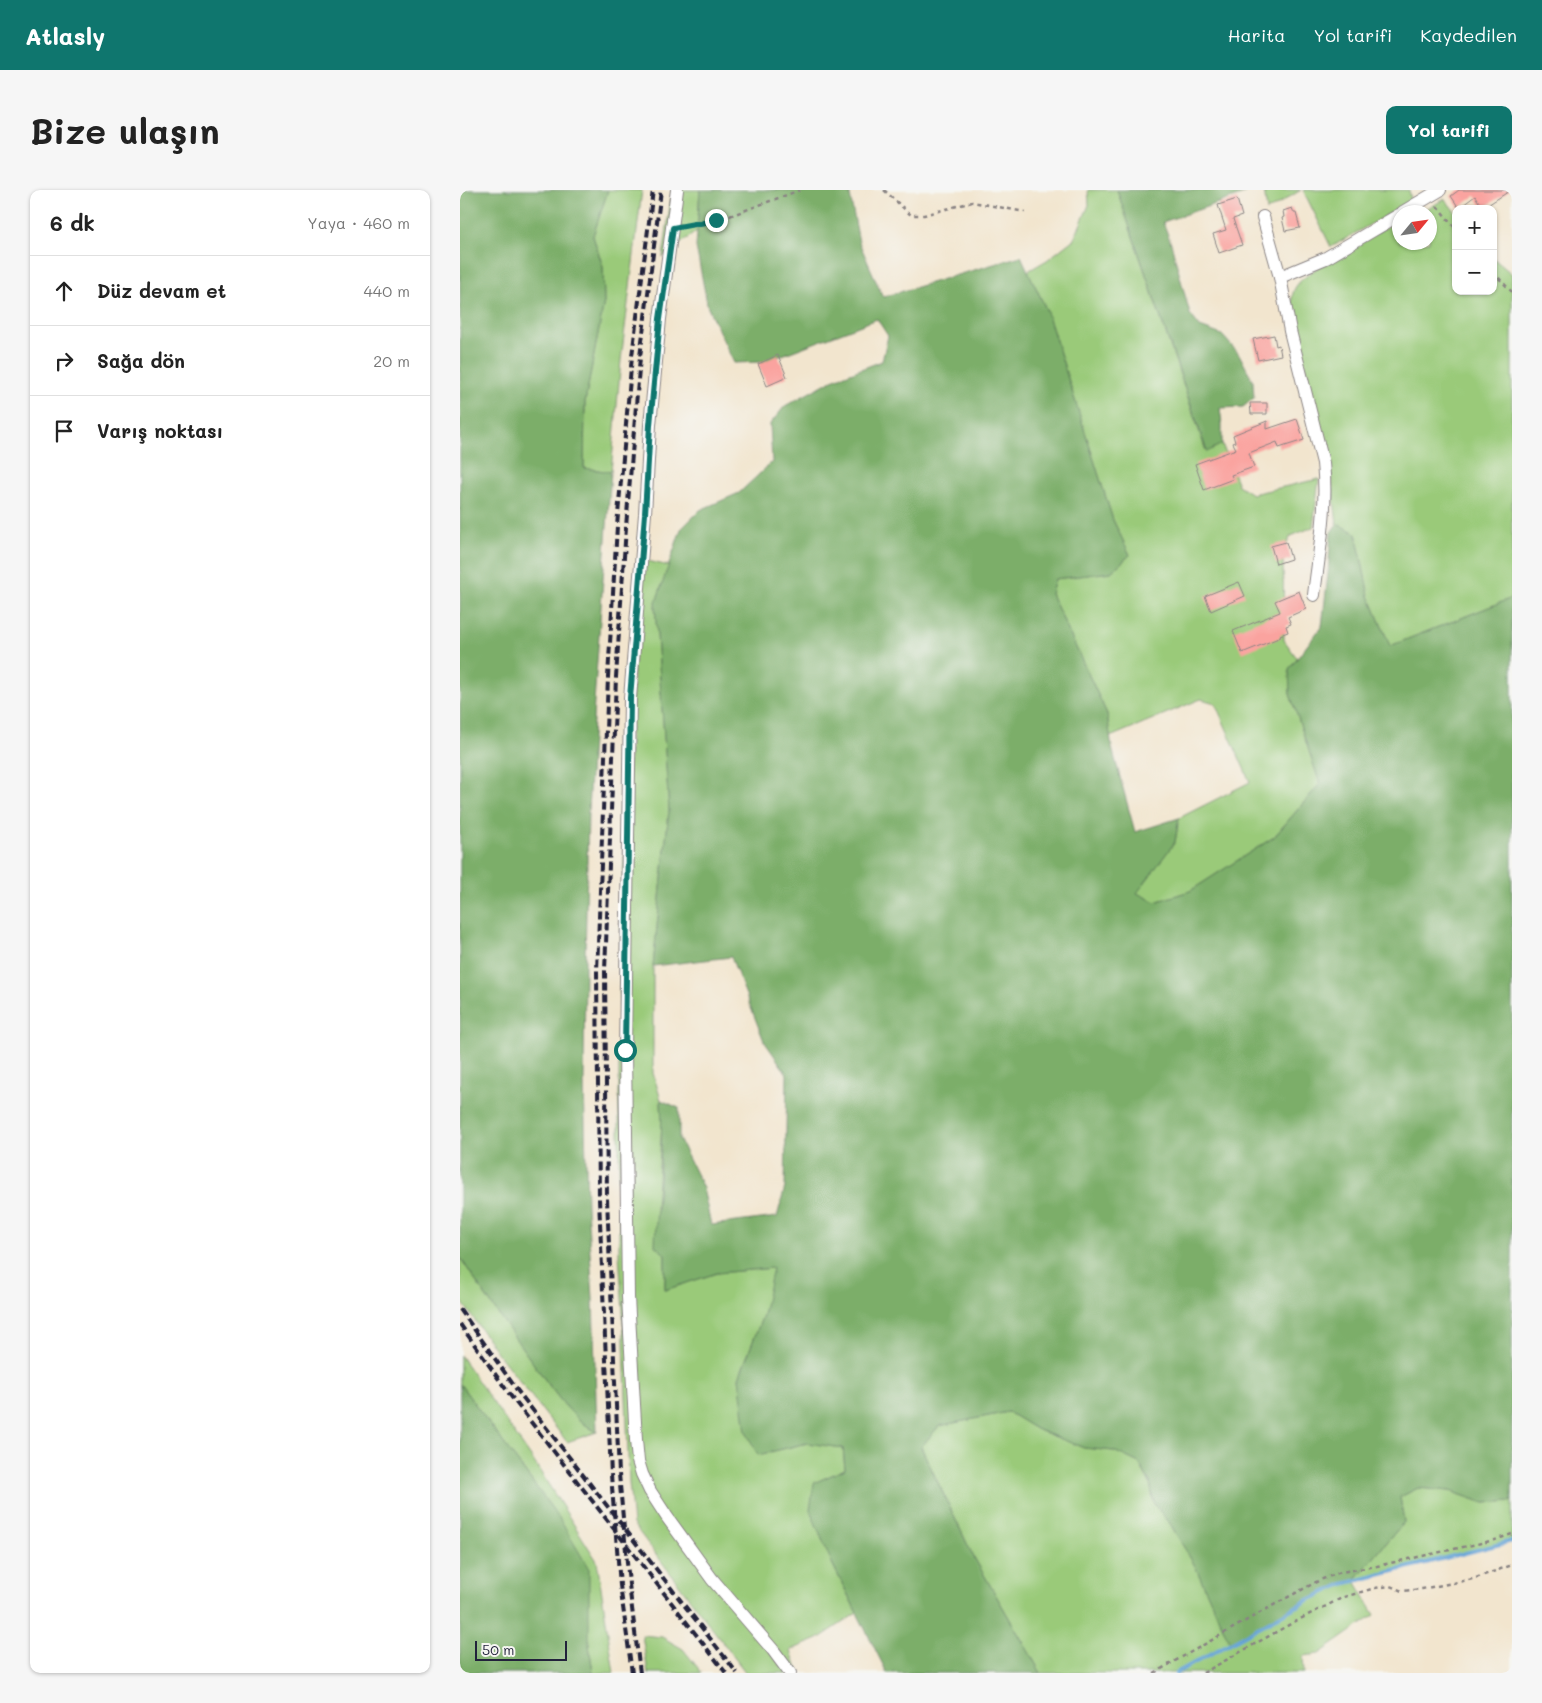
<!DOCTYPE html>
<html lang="tr">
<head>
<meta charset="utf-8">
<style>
  :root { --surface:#fff; --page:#f6f6f6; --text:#222; --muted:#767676; --line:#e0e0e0; --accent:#0f766e }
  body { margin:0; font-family:Mali,sans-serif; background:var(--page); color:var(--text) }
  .controls { position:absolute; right:15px; top:15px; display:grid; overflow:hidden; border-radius:10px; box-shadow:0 1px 4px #0004 }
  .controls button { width:45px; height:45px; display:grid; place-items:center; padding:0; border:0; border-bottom:1px solid var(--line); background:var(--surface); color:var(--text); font:25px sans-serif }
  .compass { position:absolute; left:932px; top:15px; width:45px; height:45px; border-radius:50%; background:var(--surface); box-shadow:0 1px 4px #0004; rotate:61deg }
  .scale { position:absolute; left:15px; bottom:12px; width:92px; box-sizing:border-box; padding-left:5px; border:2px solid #22223b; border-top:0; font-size:14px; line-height:18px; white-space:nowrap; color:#22223b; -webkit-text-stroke:4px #f6f6f2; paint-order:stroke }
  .stop { position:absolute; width:15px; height:15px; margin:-11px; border:4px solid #0f766e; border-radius:50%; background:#fff }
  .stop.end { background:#0f766e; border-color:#fff; box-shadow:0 1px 5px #0008 }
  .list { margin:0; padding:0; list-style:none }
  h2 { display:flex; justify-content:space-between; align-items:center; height:65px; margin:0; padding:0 20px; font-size:21px }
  h2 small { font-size:16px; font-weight:400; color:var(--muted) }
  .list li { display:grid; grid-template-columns:32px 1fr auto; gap:15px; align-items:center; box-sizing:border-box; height:70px; padding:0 20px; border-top:1px solid var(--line) }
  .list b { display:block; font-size:19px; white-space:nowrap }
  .list em { font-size:16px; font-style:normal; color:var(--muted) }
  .icon { flex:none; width:28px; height:28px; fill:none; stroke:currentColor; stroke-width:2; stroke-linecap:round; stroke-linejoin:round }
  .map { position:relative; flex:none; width:1052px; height:1483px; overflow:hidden; border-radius:10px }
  header { display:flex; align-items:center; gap:30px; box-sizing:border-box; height:70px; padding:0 25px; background:var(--accent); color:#fff }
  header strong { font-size:24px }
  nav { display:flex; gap:28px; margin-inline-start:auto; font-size:18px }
  .intro { display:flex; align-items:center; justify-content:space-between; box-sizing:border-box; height:120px; padding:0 30px }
  h1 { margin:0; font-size:35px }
  .button { padding:12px 22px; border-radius:10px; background:var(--accent); color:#fff; font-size:18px; font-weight:700 }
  main { display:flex; gap:30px; padding:0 30px }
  aside { flex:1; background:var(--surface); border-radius:10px; box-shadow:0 1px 4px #0004 }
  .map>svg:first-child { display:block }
  .green { fill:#9aca79; stroke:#5e765a }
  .forest { fill:#7bae69; stroke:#4e6852 }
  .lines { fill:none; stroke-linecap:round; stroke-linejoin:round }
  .stream { stroke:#64a3d7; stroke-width:4 }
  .building { fill:#faa39f }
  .minor-casing { stroke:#8a8484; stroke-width:14 }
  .path { stroke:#8a8484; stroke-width:2.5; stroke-dasharray:4 4; stroke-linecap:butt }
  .minor { stroke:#fff; stroke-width:12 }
  .rail { stroke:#22223b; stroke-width:4; stroke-dasharray:8 4; stroke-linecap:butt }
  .route { stroke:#0f766e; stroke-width:6 }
</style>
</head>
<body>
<header>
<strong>Atlasly</strong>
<nav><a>Harita</a><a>Yol tarifi</a><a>Kaydedilen</a></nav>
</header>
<div class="intro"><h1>Bize ulaşın</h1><a class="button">Yol tarifi</a></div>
<main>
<aside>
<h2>6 dk<small>Yaya · 460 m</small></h2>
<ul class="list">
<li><svg class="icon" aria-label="ahead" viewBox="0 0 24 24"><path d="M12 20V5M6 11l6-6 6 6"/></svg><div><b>Düz devam et</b></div><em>440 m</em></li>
<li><svg class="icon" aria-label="right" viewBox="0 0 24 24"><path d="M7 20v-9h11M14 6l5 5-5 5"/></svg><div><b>Sağa dön</b></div><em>20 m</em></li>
<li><svg class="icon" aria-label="arrive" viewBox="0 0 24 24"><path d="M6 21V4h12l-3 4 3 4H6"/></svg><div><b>Varış noktası</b></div></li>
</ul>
</aside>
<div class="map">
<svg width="1052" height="1483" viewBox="0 0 1052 1483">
  <rect width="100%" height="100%" fill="#f6f6f2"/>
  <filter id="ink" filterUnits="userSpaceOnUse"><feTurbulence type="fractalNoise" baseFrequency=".02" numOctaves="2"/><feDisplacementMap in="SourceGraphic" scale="10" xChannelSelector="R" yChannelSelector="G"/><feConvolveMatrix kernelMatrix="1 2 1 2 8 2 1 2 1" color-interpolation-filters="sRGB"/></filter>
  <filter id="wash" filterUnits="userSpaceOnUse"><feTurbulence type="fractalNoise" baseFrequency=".0096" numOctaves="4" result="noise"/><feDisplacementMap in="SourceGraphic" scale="20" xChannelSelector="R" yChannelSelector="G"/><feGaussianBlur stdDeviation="1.12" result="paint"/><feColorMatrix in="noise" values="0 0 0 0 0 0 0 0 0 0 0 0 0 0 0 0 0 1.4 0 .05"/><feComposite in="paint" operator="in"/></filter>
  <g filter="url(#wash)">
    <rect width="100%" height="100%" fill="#f2e5ce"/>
    <g class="green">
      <path d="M 148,0 L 182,0 L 161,170 L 151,282 L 124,278 L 125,212 L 144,112 L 143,77 L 133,46 Z"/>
      <path d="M 212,0 L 240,0 L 237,41 L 203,67 Z"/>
      <path d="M 628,0 L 657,0 L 746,261 L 762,254 L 778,295 L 792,304 L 859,289 L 853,337 L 831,346 L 823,361 L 824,450 L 837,468 L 829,479 L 830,504 L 860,594 L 814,647 L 730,701 L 695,712 L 676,703 L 715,652 L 719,628 L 790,592 L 755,513 L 741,509 L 650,547 L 647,524 L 591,404 L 595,389 L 651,382 L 670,365 L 653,330 L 586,119 L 568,81 L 587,70 L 614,49 L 629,15 Z"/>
      <path d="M 804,0 L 841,0 L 807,21 Z"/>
      <path d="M 843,0 L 949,0 L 951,10 L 939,18 L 871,57 Z"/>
      <path d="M 985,9 L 996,23 L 996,101 L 1033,101 L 1033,68 L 1052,84 L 1052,408 L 930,456 L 909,406 L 896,343 L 877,334 L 869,270 L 833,129 C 832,118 830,108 835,98 C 845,79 917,43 939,30 L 939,52 L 969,52 L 969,22 L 953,22 L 959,19 L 966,19 Z"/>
      <path d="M 179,369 L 209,376 L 195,415 L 209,620 L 193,776 L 193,883 L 201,910 L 202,933 L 196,1018 L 205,1064 L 205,1100 L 257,1083 L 314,1078 L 303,1125 L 279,1188 L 298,1265 L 347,1253 L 383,1258 L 385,1279 L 354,1293 L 371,1371 L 397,1423 L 358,1449 L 331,1460 L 336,1476 L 341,1483 L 286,1483 L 173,1334 L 169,1293 L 163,1122 L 159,1064 L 159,834 L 162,705 Z"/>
      <path d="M 0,1067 C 22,1102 46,1135 70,1169 C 90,1195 108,1227 137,1242 L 107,1252 L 36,1161 L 0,1109 Z"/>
      <path d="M 0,1165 L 71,1267 L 137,1371 L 154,1483 L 133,1483 L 129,1455 L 99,1328 L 0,1194 Z"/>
      <path d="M 548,1222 L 576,1239 L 624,1258 L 654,1261 L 679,1273 L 690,1293 L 694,1314 L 709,1332 L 735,1376 L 770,1452 C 810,1431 850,1404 894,1391 L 944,1332 L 940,1307 L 958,1298 L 990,1301 L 1024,1313 L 1052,1311 L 1052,1351 L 895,1391 L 915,1425 L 859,1464 L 843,1466 L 844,1483 L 581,1483 L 512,1364 L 461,1257 L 479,1236 Z"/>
      <path d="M 182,1445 L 202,1447 L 223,1459 L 242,1483 L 188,1483 Z"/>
    </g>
    <g class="forest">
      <path d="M 0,0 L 148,0 L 133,46 L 143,77 L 144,112 L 125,212 L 124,278 L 151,282 L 134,512 L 128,622 L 125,773 L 124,891 L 127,1016 L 133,1108 L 137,1242 C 108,1227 90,1195 70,1169 C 46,1135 22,1102 0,1067 Z"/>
      <path d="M 240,0 L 389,0 L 399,52 L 423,107 L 561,66 L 586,119 L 653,330 L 670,365 L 651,382 L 595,389 L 591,404 L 647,524 L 652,558 L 675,642 L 719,628 L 715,652 L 677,703 L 695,712 L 730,701 L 814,647 L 860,594 L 830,504 L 829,479 L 862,436 L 868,384 L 871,342 L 877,334 L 896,343 L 909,406 L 930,456 L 1052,408 L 1052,1311 L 1024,1313 L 990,1301 L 958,1298 L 940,1307 L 944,1332 L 894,1391 C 850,1404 810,1431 770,1453 L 735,1376 L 709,1332 L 694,1314 L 690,1292 L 679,1273 L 654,1261 L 624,1258 L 576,1239 L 548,1222 L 479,1236 L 461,1257 L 512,1364 L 581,1483 L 427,1483 L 371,1371 L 350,1320 L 354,1293 L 385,1279 L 383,1258 L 347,1253 L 298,1265 L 286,1242 L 279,1188 L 303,1125 L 313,1078 L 257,1083 L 205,1100 L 205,1064 L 195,1056 C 196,1007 204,958 201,910 L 219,918 L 219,949 L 243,998 L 251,1035 L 317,1027 L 325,997 L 327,884 L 304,851 L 271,767 L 193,776 L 209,620 L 195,415 L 221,339 L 240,320 L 279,303 L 312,272 L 310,234 L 325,216 L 372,190 L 422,171 L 428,146 L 417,129 L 304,172 L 274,173 L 248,118 L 236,57 Z"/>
      <path d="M 657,0 L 788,0 L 784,4 L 703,32 L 711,53 L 730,124 L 740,137 L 762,145 L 779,164 L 793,191 L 794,208 L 783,217 L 760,218 L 762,233 L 762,254 L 747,262 Z"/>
      <path d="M 0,1194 L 99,1328 L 129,1379 L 129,1455 L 133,1483 L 0,1483 Z"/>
    </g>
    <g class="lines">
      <path class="stream" d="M 716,1483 L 848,1410 L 883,1394 L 1052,1351"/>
    </g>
    <g id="blocks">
      <g class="building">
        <path d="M 999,0 L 1051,0 L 1023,18 L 1015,6 L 999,18 L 991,6 Z"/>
        <path d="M 777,9 L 782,26 L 773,29 L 782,55 L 759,63 L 753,44 L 766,40 L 758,15 Z"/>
        <path d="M 832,18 L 834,23 L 836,23 L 840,38 L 825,41 L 822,28 L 824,27 L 823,21 Z"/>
        <path d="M 814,145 L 816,156 L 819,155 L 821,165 L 798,170 L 793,149 Z"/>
        <path d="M 318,165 L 327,187 L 307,196 L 298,174 Z"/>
        <path d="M 790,213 L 807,213 L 807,224 L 791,224 Z"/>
        <path d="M 837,229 L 844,250 L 819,258 L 817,252 L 789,263 L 794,277 L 771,285 L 773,289 L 744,300 L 735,274 L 776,259 L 773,253 L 775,252 L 773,245 L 807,231 L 807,239 Z"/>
        <path d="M 826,352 L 831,369 L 816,374 L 811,356 Z"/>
        <path d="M 779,392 L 785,406 L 751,421 L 745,406 Z"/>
        <path d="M 839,401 L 846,419 L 828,427 L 831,434 L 826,436 L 828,442 L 820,445 L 821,447 L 782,463 L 773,441 L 820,422 L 815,411 Z"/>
      </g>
    </g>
  </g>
  <g filter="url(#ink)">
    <use href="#blocks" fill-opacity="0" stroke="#8a8484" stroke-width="1"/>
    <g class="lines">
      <g class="minor-casing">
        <g id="minor">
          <path d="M 217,0 L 200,129 L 190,235 L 185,324 L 170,508 L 165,860 L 168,1107 L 176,1250 L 178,1271 L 182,1284 L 190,1301 L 207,1327 L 252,1389 L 313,1460 L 330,1483"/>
          <path d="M 943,22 L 980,0"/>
          <path d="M 803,27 L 820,87"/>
          <path d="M 854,405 C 859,362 868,317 863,273 L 830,141 L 820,87 L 866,68 L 939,25"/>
        </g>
      </g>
      <g class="path">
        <path d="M 424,0 L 451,25 L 464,25 L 512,12 L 565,22"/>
        <path d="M 977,16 L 996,39"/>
        <path d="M 223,37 L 256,31 L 340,0"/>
        <path d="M 1033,82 L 1052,102"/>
        <path d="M 694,1483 L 819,1412 L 860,1390 L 881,1382 L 917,1376 L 1035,1350 L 1052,1344"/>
        <path d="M 743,1483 L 834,1432 L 884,1407 L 915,1398 L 930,1396 L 942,1401 L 962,1399 L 1013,1389 L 1052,1375"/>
      </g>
      <use href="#minor" class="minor"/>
      <g class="rail">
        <path d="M 0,1119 L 57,1200 L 277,1483"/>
        <path d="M 0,1134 L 50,1205 L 266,1483"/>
        <path d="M 172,1483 L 160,1395 L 151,1285 L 139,1009 L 137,781 L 148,487 L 157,336 L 172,166 L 193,0"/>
        <path d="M 180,1483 L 169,1394 L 159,1284 L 147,1009 L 145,781 L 156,487 L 166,337 L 180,167 L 201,0"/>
      </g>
    </g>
  </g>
  <g class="lines" filter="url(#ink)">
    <path class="route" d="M 165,860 L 170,508 L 185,324 L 190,235 L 200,129 L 213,38 L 256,30"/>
  </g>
</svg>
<div class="controls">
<button>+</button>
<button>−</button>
</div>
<svg class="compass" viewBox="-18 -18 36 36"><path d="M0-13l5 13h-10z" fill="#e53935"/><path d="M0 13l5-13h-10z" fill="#767676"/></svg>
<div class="scale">50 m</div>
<div class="stop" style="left:165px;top:860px"></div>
<div class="stop end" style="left:256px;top:30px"></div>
</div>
</main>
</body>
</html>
